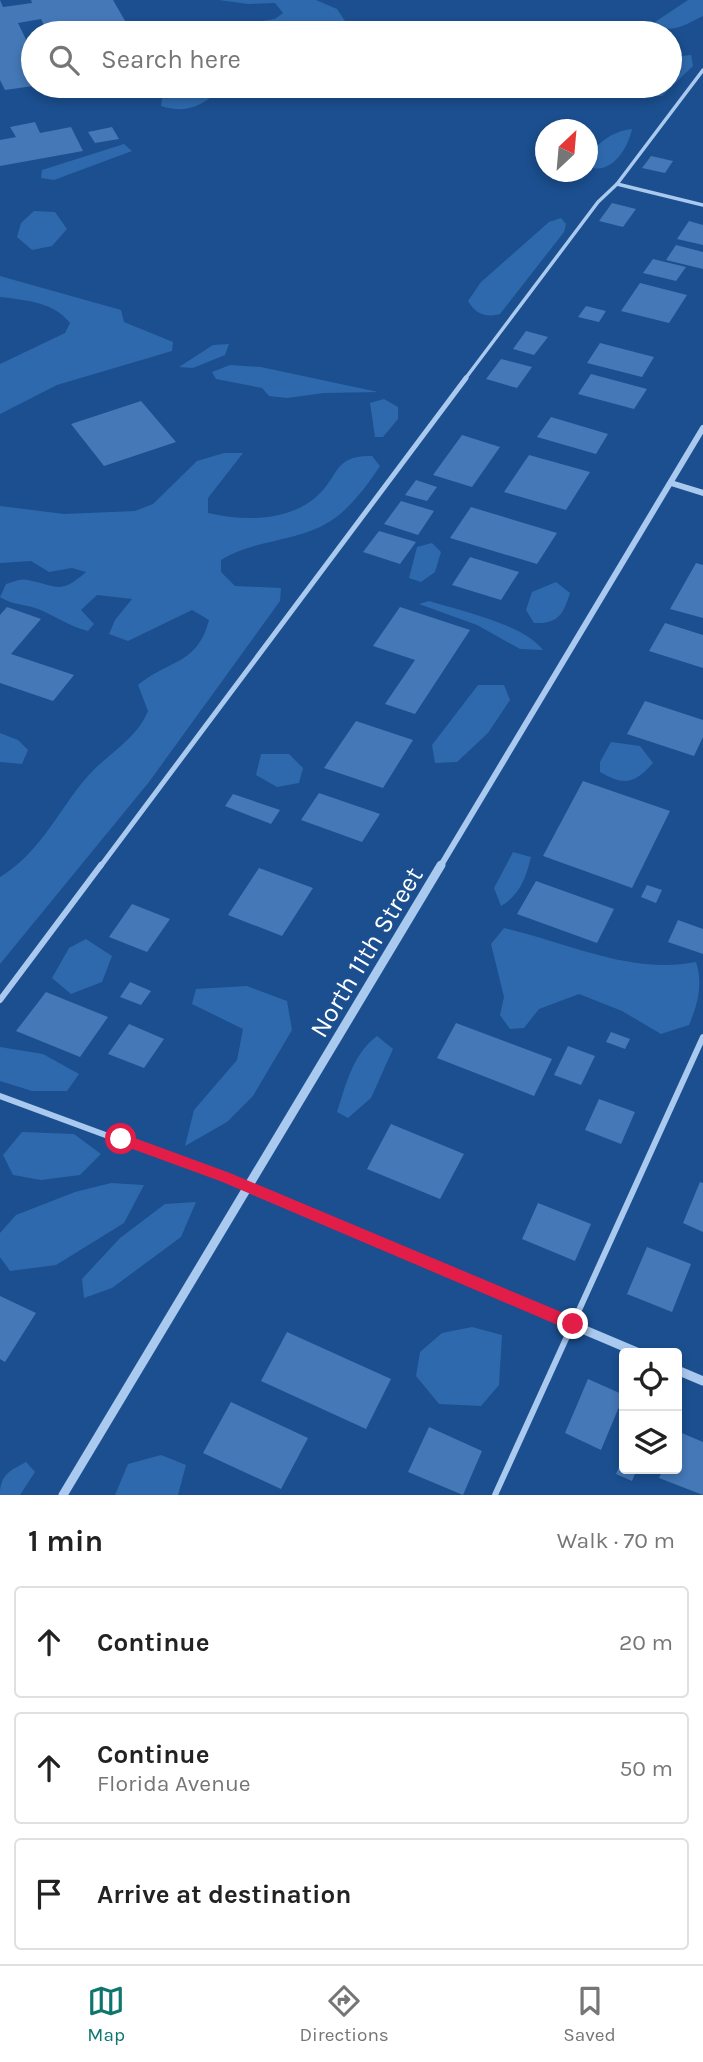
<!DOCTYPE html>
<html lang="en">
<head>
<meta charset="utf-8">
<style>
  :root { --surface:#fff; --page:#f6f6f6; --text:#222; --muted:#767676; --line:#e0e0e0; --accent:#0f766e }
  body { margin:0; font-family:Karla,sans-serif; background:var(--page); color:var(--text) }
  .controls { position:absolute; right:21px; bottom:21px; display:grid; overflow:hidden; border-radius:7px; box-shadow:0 4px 10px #0003 }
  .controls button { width:63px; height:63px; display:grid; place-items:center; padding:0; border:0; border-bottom:2px solid var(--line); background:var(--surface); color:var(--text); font:35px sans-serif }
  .compass { position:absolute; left:535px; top:119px; width:63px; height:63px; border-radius:50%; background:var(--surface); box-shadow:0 4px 10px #0003; rotate:26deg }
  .stop { position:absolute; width:21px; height:21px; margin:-16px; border:5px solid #e11d48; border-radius:50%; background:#fff }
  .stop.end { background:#e11d48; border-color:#fff; box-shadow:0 2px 7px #0008 }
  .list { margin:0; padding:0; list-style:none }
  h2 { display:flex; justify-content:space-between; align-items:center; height:91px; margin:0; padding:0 28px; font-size:30px }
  h2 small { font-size:23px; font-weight:400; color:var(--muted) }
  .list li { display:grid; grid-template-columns:46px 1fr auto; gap:21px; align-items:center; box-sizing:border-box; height:112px; margin:0 14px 14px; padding:0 14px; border:2px solid var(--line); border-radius:7px }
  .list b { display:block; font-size:26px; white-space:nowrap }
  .list p { margin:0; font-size:23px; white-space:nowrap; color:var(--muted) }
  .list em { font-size:23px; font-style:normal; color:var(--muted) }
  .icon { flex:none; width:38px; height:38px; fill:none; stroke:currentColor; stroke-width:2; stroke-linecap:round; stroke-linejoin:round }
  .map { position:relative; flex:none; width:703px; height:1495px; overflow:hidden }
  .search { position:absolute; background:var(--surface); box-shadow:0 4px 10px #0003; left:21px; right:21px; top:21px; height:77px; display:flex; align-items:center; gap:18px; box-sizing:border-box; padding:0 24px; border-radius:38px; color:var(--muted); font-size:26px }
  .sheet { height:469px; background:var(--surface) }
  nav { display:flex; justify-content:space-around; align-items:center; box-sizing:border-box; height:98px; border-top:2px solid var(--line); background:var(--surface); font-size:19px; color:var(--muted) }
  nav a { display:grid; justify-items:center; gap:4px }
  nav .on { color:var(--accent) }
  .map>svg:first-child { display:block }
  .green { fill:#2e69ad }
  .building { fill:#4478b7 }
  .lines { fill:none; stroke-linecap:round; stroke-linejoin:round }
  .service-far2 { stroke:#a9c9ee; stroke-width:3.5 }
  .service-far1 { stroke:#a9c9ee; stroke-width:5 }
  .service { stroke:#a9c9ee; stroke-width:6 }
  .minor-far1 { stroke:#a9c9ee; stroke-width:6 }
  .minor { stroke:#a9c9ee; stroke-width:9 }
  .route { fill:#e11d48 }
  .labels { text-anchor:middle; stroke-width:7; stroke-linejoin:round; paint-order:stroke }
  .street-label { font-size:26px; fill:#fff; stroke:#1b4f8f }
</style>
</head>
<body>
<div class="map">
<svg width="703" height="1495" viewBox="0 0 703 1495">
  <rect width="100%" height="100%" fill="#1b4f8f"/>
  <g class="green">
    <path d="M 219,0 L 316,0 L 337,9 L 353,33 L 227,33 L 228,27 L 275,19 L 283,13 L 275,3 L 248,4 Z"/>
    <path d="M 688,0 L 703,0 L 703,16 C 685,25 670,35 652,24 Z"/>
    <path d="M 691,55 L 693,66 L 662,96 L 652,96 L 651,86 L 670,86 L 670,64 L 681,56 Z"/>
    <path d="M 171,86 L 220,86 L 220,90 C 201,106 187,114 161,106 L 162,99 Z"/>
    <path d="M 632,129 C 628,148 612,175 589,167 C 589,145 613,131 632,129 Z"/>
    <path d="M 124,144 L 132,151 L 54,180 L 41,178 L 42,170 Z"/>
    <path d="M 34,211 L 55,212 L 67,229 L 52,246 L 32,250 L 17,237 L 21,223 Z"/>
    <path d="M 561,218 L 566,224 L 564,232 L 500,314 C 485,318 476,314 468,301 L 481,282 L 549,222 Z"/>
    <path d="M 0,276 L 121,310 L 124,322 L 173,342 L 172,351 L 57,385 L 0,414 L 0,364 L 65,333 L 70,323 C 54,302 25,300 0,297 Z"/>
    <path d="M 229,344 L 225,355 L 193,368 L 179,367 L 213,345 Z"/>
    <path d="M 230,365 L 261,367 L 378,392 L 324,393 L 287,398 L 269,396 L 262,388 L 216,379 L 212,372 Z"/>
    <path d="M 384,399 L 398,407 L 398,419 L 383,437 L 375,437 L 370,403 Z"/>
    <path d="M 224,453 L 243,453 L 208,498 L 208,513 C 243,521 287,522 316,497 C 340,476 333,455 372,456 L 380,466 C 367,486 349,510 329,522 C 297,542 255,539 221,560 L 221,572 L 235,586 L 281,588 L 280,601 L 149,782 L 0,964 L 0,877 C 41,852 57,812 87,777 C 107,754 137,739 148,711 L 138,685 C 170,659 197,665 209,620 L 192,610 L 128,641 L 109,634 L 115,620 L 132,599 L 97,595 L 81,610 L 94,624 L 88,631 C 67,626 52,613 32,607 C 20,604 11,604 0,597 L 6,584 C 12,582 22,578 28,580 C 57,586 60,595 86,572 L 72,568 L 49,572 L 31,561 L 0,563 L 0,506 L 64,514 L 135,511 L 153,504 L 197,461 Z"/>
    <path d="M 432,543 L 441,552 L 435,572 L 421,582 L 409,578 L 417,547 Z"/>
    <path d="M 556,582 L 570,593 C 563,615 558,624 534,623 L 526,610 L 532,592 Z"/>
    <path d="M 429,601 C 461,611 523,624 543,650 L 520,649 L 477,625 L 419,604 Z"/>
    <path d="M 478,685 L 504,685 L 510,700 L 488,733 L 457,762 L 435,763 L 432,745 Z"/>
    <path d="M 0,733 L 18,740 L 28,750 L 22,764 L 0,762 Z"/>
    <path d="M 611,742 L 640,746 L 653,763 C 634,784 625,786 600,772 L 600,762 Z"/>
    <path d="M 261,754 L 289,754 L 303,768 L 299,783 L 277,787 L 256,775 Z"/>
    <path d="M 513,852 L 531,857 C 526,877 520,895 501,906 L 494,888 Z"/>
    <path d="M 504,928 C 566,942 631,975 696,962 C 703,984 698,1004 689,1025 L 661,1034 L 622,1011 L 579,994 L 539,1009 L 524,1028 L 510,1029 L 500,1015 L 504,997 L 491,944 Z"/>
    <path d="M 86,939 L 112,956 L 102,982 L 71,994 L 52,978 L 69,948 Z"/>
    <path d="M 247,986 L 287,1001 L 292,1030 L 253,1096 L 227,1122 L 185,1146 L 194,1110 L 237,1060 L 243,1029 L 192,1004 L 196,989 Z"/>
    <path d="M 377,1036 L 393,1049 L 371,1098 L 348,1118 L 337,1112 C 346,1084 353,1054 377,1036 Z"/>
    <path d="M 0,1047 L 43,1054 L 79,1074 L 67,1091 L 32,1091 L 0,1081 Z"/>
    <path d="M 22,1132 L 74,1134 L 101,1154 L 80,1175 L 41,1180 L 13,1175 L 3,1155 Z"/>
    <path d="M 111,1183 L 144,1185 L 124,1223 L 56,1265 L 10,1271 L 0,1257 L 0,1233 L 16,1215 L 75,1192 Z"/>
    <path d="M 196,1202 L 181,1237 L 112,1288 L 84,1298 L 82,1279 L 120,1238 L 165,1204 Z"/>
    <path d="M 472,1327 L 502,1335 L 499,1385 L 481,1406 L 439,1404 L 416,1376 L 420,1352 L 442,1333 Z"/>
    <path d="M 161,1455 L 186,1465 L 178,1495 L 115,1495 L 128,1464 Z"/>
    <path d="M 26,1462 L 35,1472 L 20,1495 L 0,1495 C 0,1475 9,1471 26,1462 Z"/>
  </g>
  <g class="building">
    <path d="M 0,0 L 3,7 L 32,3 L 31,0 L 113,0 L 132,33 L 48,33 L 41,19 L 18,23 L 33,54 L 33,74 L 28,75 L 33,86 L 5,90 L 0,80 Z"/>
    <path d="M 35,122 L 40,133 L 71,127 L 83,151 L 0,166 L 0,140 L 16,137 L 10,127 Z"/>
    <path d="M 112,127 L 119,139 L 95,143 L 88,132 Z"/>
    <path d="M 651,156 L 673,161 L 665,173 L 642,168 Z"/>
    <path d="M 612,203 L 636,209 L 623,227 L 599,221 Z"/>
    <path d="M 689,221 L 703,225 L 703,245 L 677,239 Z"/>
    <path d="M 676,245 L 703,252 L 703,269 L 666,260 Z"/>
    <path d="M 653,259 L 686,267 L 676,281 L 643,273 Z"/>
    <path d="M 640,283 L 687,295 L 669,323 L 621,311 Z"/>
    <path d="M 586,306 L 606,311 L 599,322 L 578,317 Z"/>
    <path d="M 526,331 L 548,337 L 534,355 L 513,349 Z"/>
    <path d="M 600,343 L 654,357 L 642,377 L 587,363 Z"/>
    <path d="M 501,359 L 532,367 L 517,388 L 486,379 Z"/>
    <path d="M 591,374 L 647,389 L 634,409 L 578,394 Z"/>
    <path d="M 141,401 L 176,442 L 104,466 L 71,424 Z"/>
    <path d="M 551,417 L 608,434 L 596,454 L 537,437 Z"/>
    <path d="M 462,435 L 500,447 L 472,487 L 433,475 Z"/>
    <path d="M 529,455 L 590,472 L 566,510 L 504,492 Z"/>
    <path d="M 416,480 L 437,487 L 427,501 L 405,495 Z"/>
    <path d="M 401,501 L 434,511 L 418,535 L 384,524 Z"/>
    <path d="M 471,507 L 557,533 L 537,564 L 450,538 Z"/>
    <path d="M 379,531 L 416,542 L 400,564 L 363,552 Z"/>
    <path d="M 470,557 L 519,572 L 501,600 L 452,585 Z"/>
    <path d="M 696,563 L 703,565 L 703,618 L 670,609 Z"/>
    <path d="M 7,607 L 41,619 L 11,654 L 74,675 L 53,701 L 0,683 L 0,615 Z"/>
    <path d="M 400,607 L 470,630 L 415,714 L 385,704 L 415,660 L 373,646 Z"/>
    <path d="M 665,623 L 703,635 L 703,668 L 649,651 Z"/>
    <path d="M 645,701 L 703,720 L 703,737 L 694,756 L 627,734 Z"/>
    <path d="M 356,721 L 413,740 L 383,788 L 324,768 Z"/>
    <path d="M 583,781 L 670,811 L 632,888 L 543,856 Z"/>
    <path d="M 319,793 L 380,814 L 362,842 L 301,820 Z"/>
    <path d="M 233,794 L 280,810 L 271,824 L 225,806 Z"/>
    <path d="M 259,868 L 313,888 L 282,936 L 228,915 Z"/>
    <path d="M 536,881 L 614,909 L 597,943 L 517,914 Z"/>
    <path d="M 647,885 L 662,890 L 656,903 L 641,897 Z"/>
    <path d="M 132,904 L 170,919 L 147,952 L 109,937 Z"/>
    <path d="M 678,920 L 703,929 L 703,954 L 668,942 Z"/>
    <path d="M 130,982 L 151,991 L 141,1005 L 120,997 Z"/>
    <path d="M 46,992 L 108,1017 L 80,1057 L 16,1031 Z"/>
    <path d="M 456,1023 L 552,1059 L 534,1096 L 437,1058 Z"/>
    <path d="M 129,1024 L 164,1039 L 144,1068 L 108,1054 Z"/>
    <path d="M 611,1032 L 630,1039 L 625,1049 L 606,1042 Z"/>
    <path d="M 568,1046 L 595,1056 L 581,1085 L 554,1075 Z"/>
    <path d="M 599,1099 L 635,1112 L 621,1144 L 585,1130 Z"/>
    <path d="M 391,1124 L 464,1154 L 440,1199 L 367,1169 Z"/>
    <path d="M 700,1182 L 703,1183 L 703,1232 L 683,1223 Z"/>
    <path d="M 538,1203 L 591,1224 L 575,1261 L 522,1239 Z"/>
    <path d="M 647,1247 L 691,1264 L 672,1312 L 627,1294 Z"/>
    <path d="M 0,1296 L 36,1313 L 5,1362 L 0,1359 Z"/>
    <path d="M 287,1332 L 391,1379 L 366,1429 L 261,1381 Z"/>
    <path d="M 588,1379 L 624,1395 L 601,1450 L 565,1433 Z"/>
    <path d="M 231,1402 L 308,1438 L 281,1489 L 203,1453 Z"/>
    <path d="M 429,1427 L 482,1451 L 463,1495 L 408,1472 Z"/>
    <path d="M 677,1431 L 703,1442 L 703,1495 L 659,1478 L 663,1469 L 677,1469 Z"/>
    <path d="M 624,1455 L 624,1469 L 637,1469 L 632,1481 L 616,1474 Z"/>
  </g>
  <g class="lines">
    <g class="service-far2">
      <path d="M 617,184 L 703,205"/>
      <path d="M 465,379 L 598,202 L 617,184 L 703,70"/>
    </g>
    <path class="service-far1" d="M 100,867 L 466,378"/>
    <g class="service">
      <path d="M 0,1000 L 101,865"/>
      <path d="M 0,1096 L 249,1188"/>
      <path d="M 495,1495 L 703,1037"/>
    </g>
    <g class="minor-far1">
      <path d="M 671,483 L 703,493"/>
      <path d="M 440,867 L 703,428"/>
    </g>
    <g class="minor">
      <path d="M 249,1188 L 639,1353"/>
      <path d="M 677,1370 L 703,1381"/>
      <path d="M 63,1495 L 441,865"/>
    </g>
  </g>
  <path class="route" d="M 121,1133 L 230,1173 L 578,1319 L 580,1324 L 578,1329 L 567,1329 L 220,1181 L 116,1143 L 116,1135 Z"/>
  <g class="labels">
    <g class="street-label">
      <text transform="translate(366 952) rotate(-59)" y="9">North 11th Street</text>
    </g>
  </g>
</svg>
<div class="controls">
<button><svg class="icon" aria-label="locate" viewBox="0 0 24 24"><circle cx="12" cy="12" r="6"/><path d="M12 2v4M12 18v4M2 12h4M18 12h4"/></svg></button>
<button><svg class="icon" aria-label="layers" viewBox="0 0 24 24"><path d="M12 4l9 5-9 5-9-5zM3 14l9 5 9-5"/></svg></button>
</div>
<svg class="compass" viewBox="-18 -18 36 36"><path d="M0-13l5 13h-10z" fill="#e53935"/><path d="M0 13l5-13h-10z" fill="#767676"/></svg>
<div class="stop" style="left:121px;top:1139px"></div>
<div class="stop end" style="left:573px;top:1324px"></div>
<div class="search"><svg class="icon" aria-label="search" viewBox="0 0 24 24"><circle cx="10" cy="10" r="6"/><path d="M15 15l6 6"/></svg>Search here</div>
</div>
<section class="sheet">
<h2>1 min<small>Walk · 70 m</small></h2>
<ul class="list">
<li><svg class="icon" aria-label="ahead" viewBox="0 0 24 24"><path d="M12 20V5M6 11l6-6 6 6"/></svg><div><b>Continue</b></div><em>20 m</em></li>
<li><svg class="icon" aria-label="ahead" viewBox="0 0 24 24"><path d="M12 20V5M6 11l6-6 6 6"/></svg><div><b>Continue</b><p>Florida Avenue</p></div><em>50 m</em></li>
<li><svg class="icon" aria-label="arrive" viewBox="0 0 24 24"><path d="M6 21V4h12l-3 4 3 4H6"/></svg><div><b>Arrive at destination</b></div></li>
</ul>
</section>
<nav>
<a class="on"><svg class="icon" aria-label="map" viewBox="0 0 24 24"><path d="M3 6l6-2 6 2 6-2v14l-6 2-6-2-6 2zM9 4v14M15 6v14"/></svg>Map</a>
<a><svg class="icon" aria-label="directions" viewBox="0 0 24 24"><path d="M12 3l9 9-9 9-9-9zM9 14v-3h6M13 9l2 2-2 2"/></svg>Directions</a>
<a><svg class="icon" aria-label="saved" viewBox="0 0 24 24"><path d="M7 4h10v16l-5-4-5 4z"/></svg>Saved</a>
</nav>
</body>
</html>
